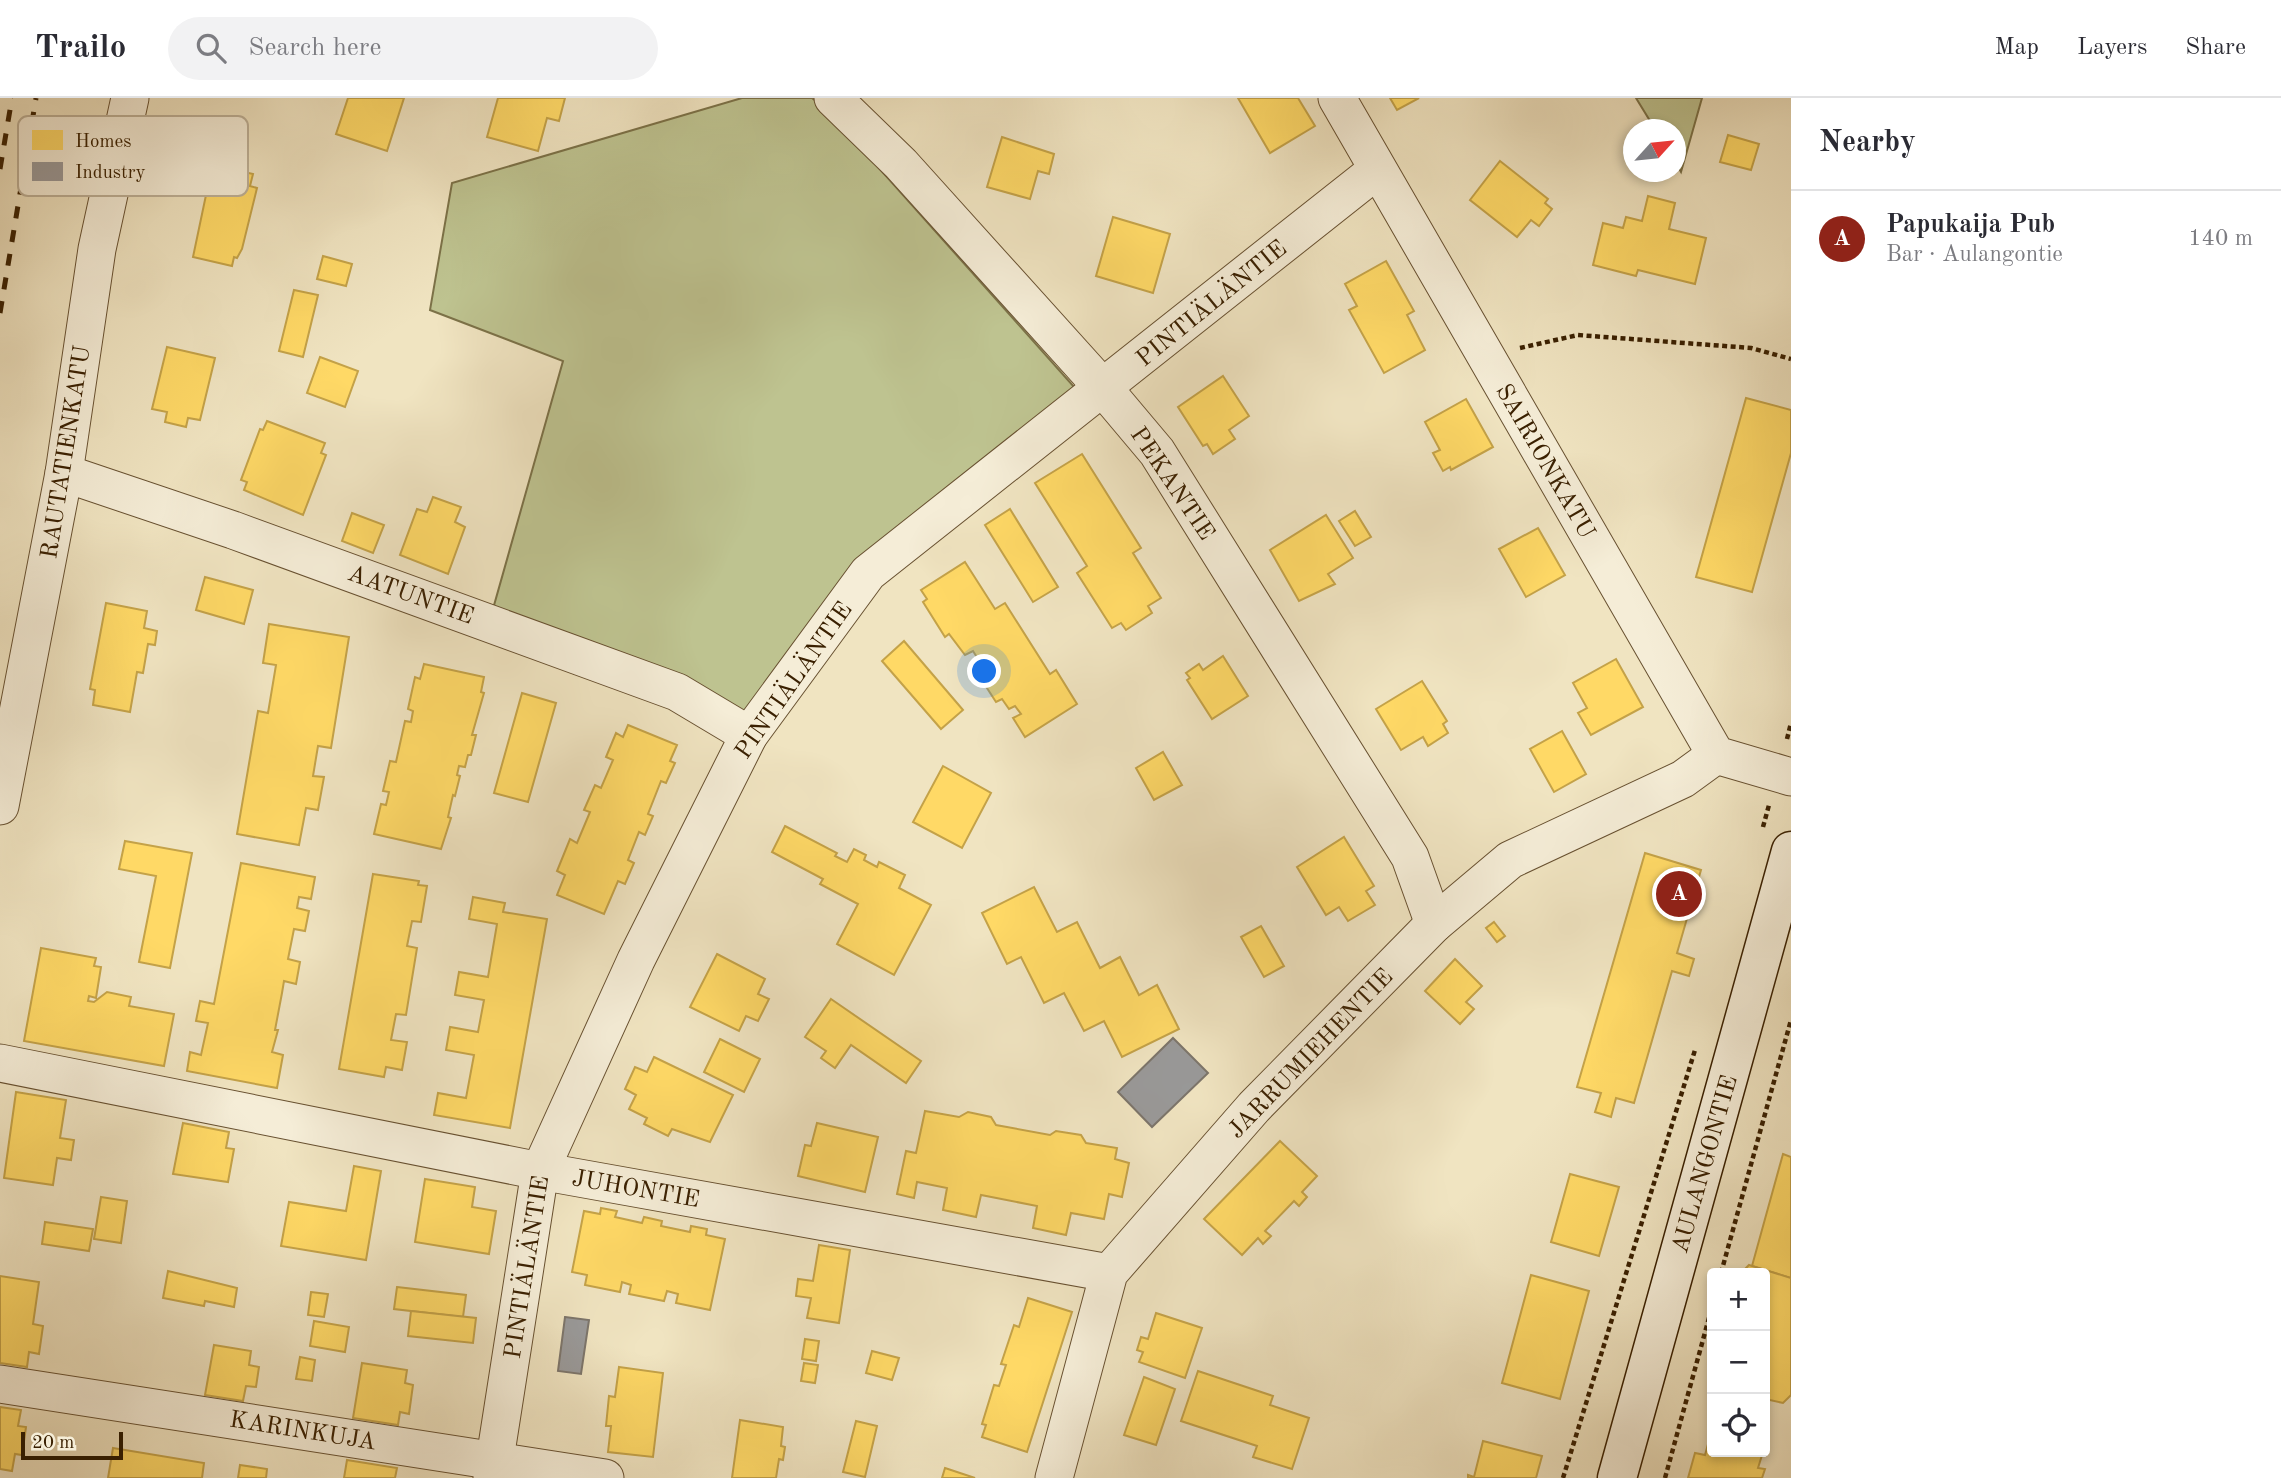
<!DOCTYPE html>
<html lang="en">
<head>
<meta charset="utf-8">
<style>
  :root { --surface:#fff; --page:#f2f2f3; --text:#2b2b33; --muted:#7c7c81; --line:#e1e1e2; --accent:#8f2418 }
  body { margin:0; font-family:"Old Standard TT",serif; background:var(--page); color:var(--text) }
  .controls { position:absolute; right:21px; bottom:21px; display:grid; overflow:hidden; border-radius:7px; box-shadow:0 4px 10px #0003 }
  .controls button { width:63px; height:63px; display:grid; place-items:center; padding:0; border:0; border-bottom:2px solid var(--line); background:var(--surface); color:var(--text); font:35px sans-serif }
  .compass { position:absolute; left:1623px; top:21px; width:63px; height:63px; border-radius:50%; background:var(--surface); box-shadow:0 4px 10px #0003; rotate:63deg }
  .scale { position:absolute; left:21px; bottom:18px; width:102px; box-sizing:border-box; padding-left:7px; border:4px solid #3a2001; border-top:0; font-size:19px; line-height:24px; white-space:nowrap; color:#3a2001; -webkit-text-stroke:5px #f5edd7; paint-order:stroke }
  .you { position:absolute; left:985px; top:574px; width:24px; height:24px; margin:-18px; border:5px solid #fff; border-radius:50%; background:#1a73e8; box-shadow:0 0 0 10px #1a73e833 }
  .badge { display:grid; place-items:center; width:46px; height:46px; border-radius:50%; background:var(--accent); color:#fff; font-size:23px; font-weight:700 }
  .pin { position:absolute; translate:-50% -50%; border:4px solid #fff; box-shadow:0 2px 7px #0006 }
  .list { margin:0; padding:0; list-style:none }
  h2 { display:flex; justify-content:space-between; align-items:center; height:91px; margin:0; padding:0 28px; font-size:30px }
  h2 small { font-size:23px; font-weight:400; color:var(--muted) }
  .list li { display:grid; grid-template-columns:46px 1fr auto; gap:21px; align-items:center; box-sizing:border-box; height:98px; padding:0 28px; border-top:2px solid var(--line) }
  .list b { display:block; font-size:26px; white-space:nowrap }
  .list p { margin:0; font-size:23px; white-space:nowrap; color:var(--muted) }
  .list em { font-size:23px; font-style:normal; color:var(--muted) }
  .icon { flex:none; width:38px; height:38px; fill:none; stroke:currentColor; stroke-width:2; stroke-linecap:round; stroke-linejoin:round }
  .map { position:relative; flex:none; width:1791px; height:1380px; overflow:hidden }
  header { display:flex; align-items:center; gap:42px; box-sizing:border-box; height:98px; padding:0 35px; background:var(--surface); border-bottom:2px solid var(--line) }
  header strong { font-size:33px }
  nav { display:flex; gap:38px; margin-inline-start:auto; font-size:24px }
  .search { width:490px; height:63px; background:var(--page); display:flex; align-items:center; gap:18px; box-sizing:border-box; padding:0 24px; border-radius:38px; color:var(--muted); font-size:26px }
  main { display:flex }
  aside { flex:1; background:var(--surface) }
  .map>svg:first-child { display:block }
  .green { fill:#bec390; stroke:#7c7248; stroke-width:2 }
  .homes { fill:#ffd966; stroke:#c4a248; stroke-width:2 }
  .industry { fill:#999; stroke:#7c756b; stroke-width:2 }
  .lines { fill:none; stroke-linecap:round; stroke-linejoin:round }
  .street-casing { stroke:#685131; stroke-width:39 }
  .secondary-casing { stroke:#3a2001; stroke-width:41 }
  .path { stroke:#3a2001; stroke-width:4.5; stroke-dasharray:5 3.5; stroke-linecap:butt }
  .street { stroke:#f5edd7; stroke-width:37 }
  .secondary { stroke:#f5edd7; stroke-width:38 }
  .rail { stroke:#3a2001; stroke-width:5; stroke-dasharray:12 12; stroke-linecap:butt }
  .labels { text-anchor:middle; stroke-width:7; stroke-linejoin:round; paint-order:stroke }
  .street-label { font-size:24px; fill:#3a2001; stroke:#f5edd7 }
  .key { fill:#f5edd7; stroke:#bdb097; stroke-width:2 }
  .key-label { font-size:19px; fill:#3a2001 }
</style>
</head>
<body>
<header>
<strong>Trailo</strong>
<div class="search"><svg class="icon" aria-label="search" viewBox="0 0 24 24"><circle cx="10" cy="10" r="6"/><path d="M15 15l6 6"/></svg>Search here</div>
<nav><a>Map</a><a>Layers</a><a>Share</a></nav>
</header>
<main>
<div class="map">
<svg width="1791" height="1380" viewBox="0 0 1791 1380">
  <rect width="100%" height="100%" fill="#f0e4c1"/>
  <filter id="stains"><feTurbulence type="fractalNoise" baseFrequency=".00286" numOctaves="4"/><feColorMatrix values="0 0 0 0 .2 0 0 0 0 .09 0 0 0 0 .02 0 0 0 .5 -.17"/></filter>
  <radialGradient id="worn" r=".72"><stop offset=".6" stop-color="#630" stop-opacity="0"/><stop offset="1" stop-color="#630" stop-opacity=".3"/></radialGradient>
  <g class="green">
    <path d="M 742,0 L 812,0 L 829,14 L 1075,290 L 745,621 L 491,518 L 563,263 L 430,212 L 452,85 Z"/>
    <path d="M 1636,0 L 1702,0 L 1681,74 L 1676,65 L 1675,32 L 1655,31 Z"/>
  </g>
  <g class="homes">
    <path d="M 348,0 L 404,0 L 387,53 L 336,36 Z"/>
    <path d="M 498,0 L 565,0 L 559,23 L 547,20 L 538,53 L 487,39 Z"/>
    <path d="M 1238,0 L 1298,0 L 1315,28 L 1270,55 Z"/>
    <path d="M 1390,0 L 1419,0 L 1397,12 Z"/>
    <path d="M 1728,37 L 1759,46 L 1751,72 L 1720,64 Z"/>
    <path d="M 1002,39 L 1054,56 L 1049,76 L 1038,73 L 1030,101 L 987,89 Z"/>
    <path d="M 1500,63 L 1548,101 L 1545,105 L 1552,111 L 1539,128 L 1531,122 L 1517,139 L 1470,102 Z"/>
    <path d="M 231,71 L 253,76 L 250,88 L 257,90 L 242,151 L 237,160 L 234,159 L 232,168 L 193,159 L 210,78 L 228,82 Z"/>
    <path d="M 1648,98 L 1675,105 L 1669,131 L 1706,140 L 1695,186 L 1638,172 L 1636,178 L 1593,167 L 1603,125 L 1623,130 L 1626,119 L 1642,123 Z"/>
    <path d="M 1113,119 L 1170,136 L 1153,195 L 1096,178 Z"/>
    <path d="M 323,158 L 352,166 L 346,188 L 317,181 Z"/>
    <path d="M 1386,163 L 1414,213 L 1407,217 L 1425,252 L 1384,275 L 1349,212 L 1357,208 L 1345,186 Z"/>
    <path d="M 294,192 L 318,197 L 303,259 L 279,253 Z"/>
    <path d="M 167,249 L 215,260 L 200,322 L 188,320 L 186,329 L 165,324 L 167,314 L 152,311 Z"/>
    <path d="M 320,259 L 358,273 L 345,309 L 307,295 Z"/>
    <path d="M 1223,278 L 1249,318 L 1229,332 L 1235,341 L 1213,356 L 1207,346 L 1203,348 L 1178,309 Z"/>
    <path d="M 1746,300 L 1791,312 L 1791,355 L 1752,494 L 1696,479 Z"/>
    <path d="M 1466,301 L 1493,349 L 1451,372 L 1450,369 L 1443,373 L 1433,355 L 1440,352 L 1425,324 Z"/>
    <path d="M 267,323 L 325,345 L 321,355 L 326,357 L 303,417 L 244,392 L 247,384 L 241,382 L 260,331 L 263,332 Z"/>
    <path d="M 1082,356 L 1141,450 L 1133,455 L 1161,500 L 1148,508 L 1152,515 L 1126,532 L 1121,525 L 1112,530 L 1077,475 L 1087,468 L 1035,385 Z"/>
    <path d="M 433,399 L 461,409 L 455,424 L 465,429 L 448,476 L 400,457 L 417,411 L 427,414 Z"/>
    <path d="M 1010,411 L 1058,489 L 1033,504 L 985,427 Z"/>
    <path d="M 1355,413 L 1371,439 L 1355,448 L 1339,423 Z"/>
    <path d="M 352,415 L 384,427 L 373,455 L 342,443 Z"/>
    <path d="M 1326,417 L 1353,460 L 1328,476 L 1335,486 L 1299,503 L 1270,452 Z"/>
    <path d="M 1538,430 L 1565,477 L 1526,499 L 1499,451 Z"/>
    <path d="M 965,464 L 995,511 L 1005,505 L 1050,576 L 1056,572 L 1077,606 L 1025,639 L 1013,620 L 1021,616 L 1015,608 L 1009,611 L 1002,601 L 996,604 L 976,573 L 983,569 L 973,553 L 965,557 L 949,536 L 945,539 L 923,504 L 927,501 L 921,492 Z"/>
    <path d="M 205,479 L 253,492 L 244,526 L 196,512 Z"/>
    <path d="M 106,505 L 147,513 L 144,530 L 157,533 L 155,547 L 148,546 L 143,575 L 137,574 L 130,614 L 93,607 L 95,592 L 90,591 Z"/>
    <path d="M 269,526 L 349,539 L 331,650 L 318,648 L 313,678 L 324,679 L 318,712 L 306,710 L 299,747 L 237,736 L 258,613 L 268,615 L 276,567 L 263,565 Z"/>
    <path d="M 904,543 L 963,612 L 941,631 L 882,563 Z"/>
    <path d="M 1223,558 L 1248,598 L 1212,621 L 1187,582 L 1190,580 L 1186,575 L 1199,566 L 1203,572 Z"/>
    <path d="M 1616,561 L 1643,609 L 1591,637 L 1578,615 L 1587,610 L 1573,585 Z"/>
    <path d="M 424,566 L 484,579 L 481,594 L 484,595 L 472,637 L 476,637 L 471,657 L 468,657 L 465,669 L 459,668 L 457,677 L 460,678 L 455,698 L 453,697 L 448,719 L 451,720 L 441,751 L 374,736 L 381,706 L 386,707 L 389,694 L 383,693 L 390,663 L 396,664 L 405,623 L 411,624 L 413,613 L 408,611 L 415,579 L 420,581 Z"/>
    <path d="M 1422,583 L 1447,623 L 1443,626 L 1448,635 L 1428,648 L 1423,639 L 1401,652 L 1376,611 Z"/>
    <path d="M 522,595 L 556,605 L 528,704 L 494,695 Z"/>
    <path d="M 628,627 L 677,647 L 670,663 L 675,665 L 666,685 L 661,683 L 648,716 L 653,718 L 645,737 L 639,734 L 628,762 L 634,765 L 625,786 L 618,783 L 604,816 L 557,797 L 565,777 L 557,773 L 570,741 L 577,745 L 590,714 L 584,712 L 595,687 L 601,690 L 613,662 L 606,659 L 616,635 L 623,639 Z"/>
    <path d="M 1562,633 L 1586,676 L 1554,694 L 1530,651 Z"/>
    <path d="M 1163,654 L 1182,687 L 1154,702 L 1136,670 Z"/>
    <path d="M 943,668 L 991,695 L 962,750 L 913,724 Z"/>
    <path d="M 785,728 L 837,755 L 835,758 L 847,764 L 854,751 L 866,757 L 864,762 L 877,769 L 879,764 L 905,777 L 899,790 L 931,807 L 894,877 L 837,846 L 858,806 L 820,786 L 823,781 L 772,754 Z"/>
    <path d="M 1344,739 L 1374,788 L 1366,793 L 1375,807 L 1348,823 L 1339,809 L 1326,817 L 1297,769 Z"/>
    <path d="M 125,743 L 192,755 L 170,870 L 139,864 L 156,778 L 119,771 Z"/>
    <path d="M 1645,755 L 1701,772 L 1677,855 L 1694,861 L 1689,878 L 1672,873 L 1634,1005 L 1616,1000 L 1611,1019 L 1595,1014 L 1601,995 L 1577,989 Z"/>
    <path d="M 241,765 L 315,779 L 311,801 L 299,799 L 297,810 L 309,813 L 305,833 L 294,831 L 288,861 L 300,864 L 296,886 L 284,883 L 282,895 L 275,932 L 278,932 L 272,954 L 283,957 L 277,990 L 187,973 L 190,954 L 201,957 L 208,925 L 196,923 L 200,903 L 214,906 Z"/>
    <path d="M 373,776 L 419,783 L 418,787 L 427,788 L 421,824 L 412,823 L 407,848 L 417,850 L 406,917 L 396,916 L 391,942 L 407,944 L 402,972 L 386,969 L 384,979 L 339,971 Z"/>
    <path d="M 1034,789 L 1057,834 L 1077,824 L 1100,870 L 1120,859 L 1139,897 L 1157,887 L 1179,931 L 1122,959 L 1104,923 L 1084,933 L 1064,895 L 1044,905 L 1021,859 L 1007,866 L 982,815 Z"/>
    <path d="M 473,799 L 505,805 L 503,814 L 547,821 L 510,1030 L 434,1017 L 438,995 L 466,1000 L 474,957 L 446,952 L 450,929 L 478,934 L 484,902 L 455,897 L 459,874 L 488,879 L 497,826 L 469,821 Z"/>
    <path d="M 1494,824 L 1505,838 L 1497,844 L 1486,830 Z"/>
    <path d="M 1261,828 L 1284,868 L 1264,879 L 1241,839 Z"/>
    <path d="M 41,850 L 96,860 L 94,868 L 101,869 L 96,900 L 89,898 L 88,903 L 94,904 L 107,894 L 131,899 L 129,908 L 174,916 L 164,968 L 24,943 Z"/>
    <path d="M 717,856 L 765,881 L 758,896 L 769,901 L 758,923 L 746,918 L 739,933 L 690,909 Z"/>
    <path d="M 1455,861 L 1482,888 L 1466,904 L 1474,911 L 1460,926 L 1425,893 Z"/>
    <path d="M 831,901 L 921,963 L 906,985 L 851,947 L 835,970 L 821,960 L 826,953 L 805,939 Z"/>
    <path d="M 720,941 L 760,961 L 744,994 L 704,974 Z"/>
    <path d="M 654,959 L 733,997 L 710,1044 L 672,1031 L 668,1038 L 644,1026 L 647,1020 L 629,1011 L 636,997 L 625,991 L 635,969 L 647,974 Z"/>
    <path d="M 16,994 L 66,1002 L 60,1040 L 74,1042 L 71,1062 L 57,1060 L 53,1087 L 4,1080 Z"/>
    <path d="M 925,1013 L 959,1019 L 968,1014 L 991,1019 L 996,1027 L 1050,1037 L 1056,1033 L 1081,1037 L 1086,1045 L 1117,1050 L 1115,1061 L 1129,1065 L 1122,1099 L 1109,1096 L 1104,1121 L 1071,1115 L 1066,1137 L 1033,1130 L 1037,1108 L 981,1097 L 976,1119 L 943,1112 L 947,1090 L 917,1084 L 914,1100 L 897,1096 L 906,1053 L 916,1055 Z"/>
    <path d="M 183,1025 L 229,1034 L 226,1050 L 234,1051 L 228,1084 L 173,1076 Z"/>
    <path d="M 817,1025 L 878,1039 L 865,1094 L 798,1078 L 805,1047 L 811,1048 Z"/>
    <path d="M 1280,1043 L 1317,1078 L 1302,1094 L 1307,1099 L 1299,1108 L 1294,1103 L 1265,1133 L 1271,1138 L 1263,1146 L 1258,1140 L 1242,1157 L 1204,1121 Z"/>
    <path d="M 1783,1056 L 1791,1059 L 1791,1180 L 1752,1168 Z"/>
    <path d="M 354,1068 L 381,1073 L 366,1162 L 281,1148 L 289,1104 L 346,1113 Z"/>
    <path d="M 1570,1076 L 1619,1089 L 1599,1158 L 1551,1144 Z"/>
    <path d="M 425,1081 L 475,1089 L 472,1109 L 496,1113 L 489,1156 L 415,1144 Z"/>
    <path d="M 101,1099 L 127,1103 L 121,1145 L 94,1141 Z"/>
    <path d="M 601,1110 L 617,1113 L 615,1119 L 642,1125 L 644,1119 L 662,1123 L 661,1128 L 690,1134 L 691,1128 L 707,1131 L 706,1137 L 725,1141 L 710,1212 L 676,1205 L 678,1196 L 667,1193 L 664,1203 L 629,1196 L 631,1187 L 622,1184 L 620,1194 L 585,1187 L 587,1177 L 572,1174 L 584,1113 L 600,1116 Z"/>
    <path d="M 45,1124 L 93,1131 L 89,1153 L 42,1146 Z"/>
    <path d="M 819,1147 L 850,1152 L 839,1225 L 807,1220 L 811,1200 L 796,1198 L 798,1181 L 813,1183 Z"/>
    <path d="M 1749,1167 L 1791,1180 L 1791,1297 L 1783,1305 L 1765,1301 L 1765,1175 L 1741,1175 Z"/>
    <path d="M 168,1173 L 237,1190 L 234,1209 L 205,1203 L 204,1208 L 163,1200 Z"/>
    <path d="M 1531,1177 L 1589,1193 L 1560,1301 L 1502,1285 Z"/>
    <path d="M 0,1178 L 39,1184 L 33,1226 L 43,1228 L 39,1256 L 29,1254 L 27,1269 L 0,1265 Z"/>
    <path d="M 397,1189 L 466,1197 L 463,1219 L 394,1211 Z"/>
    <path d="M 311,1194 L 328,1196 L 324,1219 L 308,1217 Z"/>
    <path d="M 1028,1200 L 1072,1214 L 1027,1354 L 982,1339 L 986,1327 L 982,1326 L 994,1287 L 999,1288 L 1006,1267 L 1001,1266 L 1014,1227 L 1019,1229 Z"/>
    <path d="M 411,1213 L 476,1220 L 473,1245 L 408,1238 Z"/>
    <path d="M 1156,1215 L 1202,1230 L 1185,1280 L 1139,1264 L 1143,1254 L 1137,1252 L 1141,1239 L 1148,1241 Z"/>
    <path d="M 314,1223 L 349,1229 L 345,1254 L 310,1248 Z"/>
    <path d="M 805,1241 L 819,1243 L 816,1263 L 802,1261 Z"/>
    <path d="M 214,1247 L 251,1253 L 249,1267 L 259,1269 L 256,1289 L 246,1288 L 243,1303 L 205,1297 Z"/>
    <path d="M 872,1253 L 899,1260 L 892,1282 L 866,1275 Z"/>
    <path d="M 300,1259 L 315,1262 L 312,1283 L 296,1281 Z"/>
    <path d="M 362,1265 L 407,1272 L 405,1285 L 413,1287 L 409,1316 L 400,1314 L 398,1327 L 353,1320 Z"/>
    <path d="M 804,1265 L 818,1267 L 815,1285 L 801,1283 Z"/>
    <path d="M 619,1269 L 663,1275 L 653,1359 L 608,1354 L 611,1328 L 606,1328 L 609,1298 L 615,1299 Z"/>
    <path d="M 1198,1273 L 1273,1298 L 1270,1307 L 1309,1320 L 1292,1371 L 1253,1359 L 1257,1348 L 1181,1323 Z"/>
    <path d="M 1144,1279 L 1175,1291 L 1156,1347 L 1124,1337 Z"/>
    <path d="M 0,1309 L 21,1312 L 18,1328 L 26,1329 L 22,1357 L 15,1356 L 12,1373 L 0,1371 Z"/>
    <path d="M 740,1322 L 783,1329 L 781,1348 L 785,1349 L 783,1362 L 779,1361 L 776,1380 L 732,1380 Z"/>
    <path d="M 856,1323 L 877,1328 L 865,1379 L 843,1374 Z"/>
    <path d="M 1710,1339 L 1712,1354 L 1763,1354 L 1758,1370 L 1765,1371 L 1762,1380 L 1688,1380 L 1695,1355 L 1705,1357 Z"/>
    <path d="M 1483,1343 L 1542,1358 L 1536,1380 L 1468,1380 L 1468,1377 L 1474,1379 Z"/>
    <path d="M 113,1350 L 204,1365 L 202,1380 L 108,1380 Z"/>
    <path d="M 347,1362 L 397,1370 L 395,1380 L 344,1380 Z"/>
    <path d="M 240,1367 L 267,1371 L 266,1380 L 238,1380 Z"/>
    <path d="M 945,1370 L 975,1380 L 942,1380 Z"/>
  </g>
  <g class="industry">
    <path d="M 1173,940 L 1208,975 L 1152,1029 L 1118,994 Z"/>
    <path d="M 565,1219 L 589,1222 L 581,1276 L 558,1273 Z"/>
  </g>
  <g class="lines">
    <g class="street-casing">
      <g id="street">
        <path d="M 833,0 L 901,66 L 1104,291 L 1157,354 L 1410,759 L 1434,826"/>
        <path d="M 1337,0 L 1716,657 L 1791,679"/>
        <path d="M 64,375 L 233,432 L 677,594 L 749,637"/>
        <path d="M 0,708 L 64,375 L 97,151 L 130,0"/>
        <path d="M 0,965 L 540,1073 L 1109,1175"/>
        <path d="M 0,1286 L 605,1380"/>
        <path d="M 492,1380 L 540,1073 L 636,862 L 749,637 L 868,475 L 1377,72"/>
        <path d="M 1054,1380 L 1109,1175 L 1254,1009 L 1434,826 L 1510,762 L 1683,681 L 1716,657"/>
      </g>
    </g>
    <g class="secondary-casing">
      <path id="secondary" d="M 1617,1380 L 1791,753"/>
    </g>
    <g class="path">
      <path d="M 1520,250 L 1578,237 L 1751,250 L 1791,261"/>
      <path d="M 1787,641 L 1791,625"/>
      <path d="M 1763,729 L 1769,707"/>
      <path d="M 1721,1175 L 1791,922"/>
      <path d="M 1563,1380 L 1695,952"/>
      <path d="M 1665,1380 L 1712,1209"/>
    </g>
    <use href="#street" class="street"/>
    <use href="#secondary" class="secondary"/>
    <g class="rail">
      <path d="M 0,71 L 12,0"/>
      <path d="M 0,215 L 36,0"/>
    </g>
  </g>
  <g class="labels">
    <g class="street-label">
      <text transform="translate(1211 205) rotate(-39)" y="8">PINTIÄLÄNTIE</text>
      <text transform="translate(65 354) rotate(-81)" y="8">RAUTATIENKATU</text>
      <text transform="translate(1546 363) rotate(60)" y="8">SAIRIONKATU</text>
      <text transform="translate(1173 385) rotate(56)" y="8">PEKANTIE</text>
      <text transform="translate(411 496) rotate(20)" y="8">AATUNTIE</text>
      <text transform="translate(793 582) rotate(-55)" y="8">PINTIÄLÄNTIE</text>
      <text transform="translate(1310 955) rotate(-46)" y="8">JARRUMIEHENTIE</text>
      <text transform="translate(1704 1066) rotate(-74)" y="8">AULANGONTIE</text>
      <text transform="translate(636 1090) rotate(10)" y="8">JUHONTIE</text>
      <text transform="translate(526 1169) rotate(-81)" y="8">PINTIÄLÄNTIE</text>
      <text transform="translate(303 1332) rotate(9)" y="8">KARINKUJA</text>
    </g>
  </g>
  <rect x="18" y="18" width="230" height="80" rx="10" class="key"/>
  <rect x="32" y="32" width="31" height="20" fill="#ffd966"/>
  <rect x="32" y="64" width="31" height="19" fill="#999"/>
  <g class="key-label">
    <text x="75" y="49">Homes</text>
    <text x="75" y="80">Industry</text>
  </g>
  <rect width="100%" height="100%" filter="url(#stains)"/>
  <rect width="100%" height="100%" fill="url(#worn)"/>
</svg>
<div class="controls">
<button>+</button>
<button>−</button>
<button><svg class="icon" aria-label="locate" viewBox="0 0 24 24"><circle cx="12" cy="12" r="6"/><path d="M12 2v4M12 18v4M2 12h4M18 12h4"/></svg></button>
</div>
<svg class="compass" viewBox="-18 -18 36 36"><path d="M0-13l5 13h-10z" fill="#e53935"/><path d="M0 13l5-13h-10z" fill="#7c7c81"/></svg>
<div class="scale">20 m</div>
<div class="you"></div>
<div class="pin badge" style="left:1679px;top:796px">A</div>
</div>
<aside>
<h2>Nearby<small></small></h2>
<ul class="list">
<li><span class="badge">A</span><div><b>Papukaija Pub</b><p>Bar · Aulangontie</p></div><em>140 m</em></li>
</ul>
</aside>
</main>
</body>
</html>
